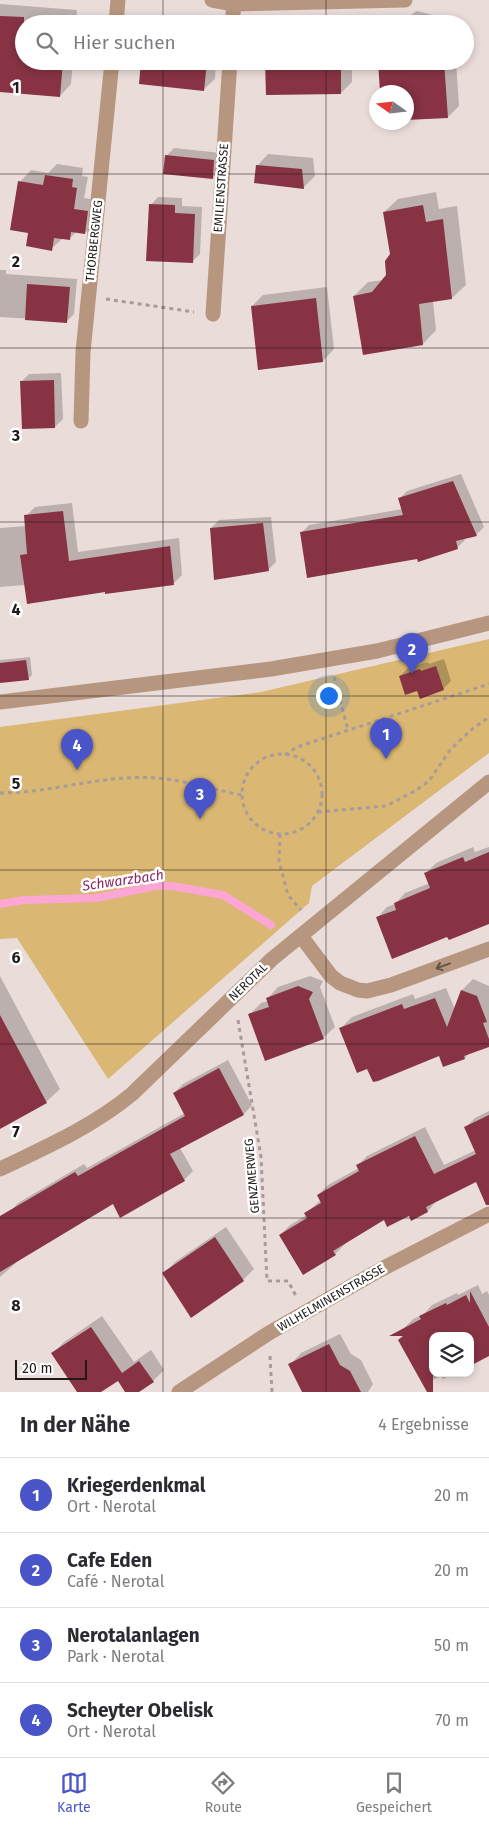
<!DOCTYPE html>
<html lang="de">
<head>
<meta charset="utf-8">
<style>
  :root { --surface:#fff; --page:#f7f7f7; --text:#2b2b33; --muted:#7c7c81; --line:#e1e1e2; --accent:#4a54c9 }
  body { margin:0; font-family:"Fira Sans",sans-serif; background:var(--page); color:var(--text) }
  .controls { position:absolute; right:15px; bottom:15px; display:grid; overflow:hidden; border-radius:10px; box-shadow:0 2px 8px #0003 }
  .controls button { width:45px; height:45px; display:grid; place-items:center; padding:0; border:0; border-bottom:1px solid var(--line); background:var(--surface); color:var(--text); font:25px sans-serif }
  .compass { position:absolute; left:369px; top:85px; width:45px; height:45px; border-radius:50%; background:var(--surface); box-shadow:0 2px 8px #0003; rotate:284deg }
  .scale { position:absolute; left:15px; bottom:12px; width:72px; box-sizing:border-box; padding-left:5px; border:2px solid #201b1a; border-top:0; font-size:14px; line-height:18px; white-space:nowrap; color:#201b1a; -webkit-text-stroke:4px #fff; paint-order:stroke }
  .you { position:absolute; left:328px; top:695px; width:18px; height:18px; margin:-12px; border:4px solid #fff; border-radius:50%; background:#1a73e8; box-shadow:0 0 0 8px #1a73e833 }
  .badge { display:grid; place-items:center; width:32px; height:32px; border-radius:50%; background:var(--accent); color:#fff; font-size:16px; font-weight:700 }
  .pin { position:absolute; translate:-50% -41px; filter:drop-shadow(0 1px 2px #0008) }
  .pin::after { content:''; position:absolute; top:26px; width:18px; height:15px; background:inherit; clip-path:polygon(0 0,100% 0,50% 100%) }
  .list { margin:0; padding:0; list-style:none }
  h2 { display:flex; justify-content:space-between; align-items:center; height:65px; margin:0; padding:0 20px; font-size:21px }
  h2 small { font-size:16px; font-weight:400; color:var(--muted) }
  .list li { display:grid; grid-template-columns:32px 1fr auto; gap:15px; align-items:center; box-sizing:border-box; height:75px; padding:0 20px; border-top:1px solid var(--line) }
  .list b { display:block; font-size:19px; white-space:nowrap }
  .list p { margin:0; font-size:16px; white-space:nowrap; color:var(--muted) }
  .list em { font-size:16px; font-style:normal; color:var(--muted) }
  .icon { flex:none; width:28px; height:28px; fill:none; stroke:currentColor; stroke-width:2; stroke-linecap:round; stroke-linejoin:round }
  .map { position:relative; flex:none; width:489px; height:1392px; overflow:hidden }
  .search { position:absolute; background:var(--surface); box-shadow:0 2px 8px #0003; left:15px; right:15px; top:15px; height:55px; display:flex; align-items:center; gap:12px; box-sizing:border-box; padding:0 18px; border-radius:28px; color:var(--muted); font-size:19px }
  .sheet { height:365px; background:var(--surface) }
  nav { display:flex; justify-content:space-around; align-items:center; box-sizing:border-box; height:70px; border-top:1px solid var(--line); background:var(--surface); font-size:14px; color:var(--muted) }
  nav a { display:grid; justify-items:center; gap:2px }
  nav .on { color:var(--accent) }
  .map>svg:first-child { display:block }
  .green { fill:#dab772 }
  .shadow { fill:#0003 }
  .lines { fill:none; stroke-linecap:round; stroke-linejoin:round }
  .stream { stroke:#fca6d4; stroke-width:8 }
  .building { fill:#873344 }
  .path { stroke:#a79c9a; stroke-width:3; stroke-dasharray:4 4; stroke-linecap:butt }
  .minor { stroke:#b6967e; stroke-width:15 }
  .tertiary { stroke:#b6967e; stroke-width:15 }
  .oneway { stroke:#645247 }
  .grid { fill:none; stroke:#201b1a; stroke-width:1; stroke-opacity:0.55 }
  .labels { text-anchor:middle; stroke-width:5; stroke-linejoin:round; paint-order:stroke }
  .street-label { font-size:12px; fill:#201b1a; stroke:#fff }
  .water-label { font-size:14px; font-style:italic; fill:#8b2b66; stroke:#fff }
  .grid-label { font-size:16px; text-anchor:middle; font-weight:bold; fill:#201b1a; stroke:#fff; stroke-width:5; stroke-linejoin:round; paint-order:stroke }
</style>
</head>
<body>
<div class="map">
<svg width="489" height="1392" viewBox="0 0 489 1392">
  <rect width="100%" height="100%" fill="#eadcd9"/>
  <path class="green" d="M 489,639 L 489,753 L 312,886 L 309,903 L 108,1079 L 17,938 L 0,939 L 0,727 L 261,692 Z"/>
  <g class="shadow">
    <path d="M 0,4 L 77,10 L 76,24 L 24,24 L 24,61 L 73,61 L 71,84 L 60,96 L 0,91 Z"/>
    <path d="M 417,11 L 452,20 L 453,24 L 396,24 Z"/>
    <path d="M 157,20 L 191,24 L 154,24 Z"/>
    <path d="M 143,61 L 216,61 L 215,79 L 203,90 Z"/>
    <path d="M 267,61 L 352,61 L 352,82 L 341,93 Z"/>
    <path d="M 379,61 L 456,61 L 459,106 L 448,117 L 406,92 L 382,92 Z"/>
    <path d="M 174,148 L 221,153 L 220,170 L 212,178 L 166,156 Z"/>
    <path d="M 268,154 L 313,158 L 315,176 L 304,187 L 257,166 Z"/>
    <path d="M 57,164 L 83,168 L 82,176 L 88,177 L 84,198 L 98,200 L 96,222 L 85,233 L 77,231 L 69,239 L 63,238 L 51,249 L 29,232 L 20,182 L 31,170 L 48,173 Z"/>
    <path d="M 436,192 L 439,209 L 457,206 L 466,285 L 452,298 L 433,301 L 436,330 L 423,344 L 354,296 L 368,282 L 384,280 L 387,276 L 391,254 L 384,212 L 398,199 Z"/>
    <path d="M 158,197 L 182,198 L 182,206 L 202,207 L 200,254 L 192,262 L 151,205 Z"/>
    <path d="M 0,270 L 6,270 L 6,274 L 77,279 L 74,314 L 67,321 L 0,317 Z"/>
    <path d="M 327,287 L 334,349 L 323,361 L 252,306 L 263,295 Z"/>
    <path d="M 61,373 L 63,419 L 55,427 L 21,382 L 29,374 Z"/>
    <path d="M 461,474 L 484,527 L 476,535 L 464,538 L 465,540 L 457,548 L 418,558 L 301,533 L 309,525 L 403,509 L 399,499 L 407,491 Z"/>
    <path d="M 72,503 L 78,552 L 179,538 L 182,575 L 173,584 L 106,591 L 25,585 L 0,587 L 0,528 L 26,526 L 26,516 L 35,507 Z"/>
    <path d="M 271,517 L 276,562 L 268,570 L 211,528 L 219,520 Z"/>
    <path d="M 30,657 L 32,675 L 28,679 L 0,682 L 0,660 Z"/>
    <path d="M 444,659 L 451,681 L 443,689 L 418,689 L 400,676 L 408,668 L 428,662 L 429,664 Z"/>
    <path d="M 473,847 L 475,852 L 489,847 L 489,923 L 448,935 L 377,918 L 387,907 L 395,904 L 405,893 L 430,883 L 426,873 L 436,863 Z"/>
    <path d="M 0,976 L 60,1089 L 46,1102 L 0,1127 Z"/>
    <path d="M 310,976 L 323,981 L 320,987 L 335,1027 L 323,1038 L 250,1014 L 261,1003 L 268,1001 L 267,999 L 278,987 Z"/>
    <path d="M 473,979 L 489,986 L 489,1045 L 470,1052 L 465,1058 L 440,1054 L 368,1067 L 341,1028 L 352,1017 L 413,994 L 415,999 L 446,988 L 455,1009 L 462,990 Z"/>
    <path d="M 228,1060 L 252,1105 L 244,1114 L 180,1148 L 193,1171 L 184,1180 L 113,1203 L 10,1212 L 18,1203 L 84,1164 L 87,1168 L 185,1113 L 174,1093 L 183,1084 Z"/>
    <path d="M 489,1111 L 489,1183 L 476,1180 L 437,1200 L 428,1211 L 384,1219 L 344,1243 L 345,1244 L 335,1254 L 280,1235 L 290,1225 L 307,1215 L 306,1213 L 321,1200 L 318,1195 L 328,1185 L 359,1168 L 358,1165 L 367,1156 L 425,1127 L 444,1165 L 476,1150 L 465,1128 L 475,1118 Z"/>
    <path d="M 226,1227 L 254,1269 L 243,1280 L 164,1274 L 175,1262 Z"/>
    <path d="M 0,1236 L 18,1261 L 0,1277 Z"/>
    <path d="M 478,1285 L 482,1294 L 487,1291 L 489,1295 L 489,1348 L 470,1336 L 433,1336 L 433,1373 L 454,1373 L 443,1379 L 441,1376 L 424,1384 L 402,1330 L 413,1319 L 424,1314 L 432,1305 L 457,1293 L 458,1295 Z"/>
    <path d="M 102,1316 L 134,1362 L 151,1350 L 164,1370 L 153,1381 L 137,1392 L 127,1392 L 118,1379 L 99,1392 L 79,1392 L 52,1354 L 64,1342 Z"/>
    <path d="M 340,1334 L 351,1354 L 361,1360 L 373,1384 L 368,1392 L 303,1392 L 290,1365 L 301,1353 Z"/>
  </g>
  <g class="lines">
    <path class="stream" d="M 0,904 L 24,900 L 96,898 L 156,886 L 172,886 L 223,895 L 271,925"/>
  </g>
  <g class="building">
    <path d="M 0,16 L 24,17 L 24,61 L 63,61 L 60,97 L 0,92 Z"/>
    <path d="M 141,61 L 207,61 L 204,91 L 139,84 Z"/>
    <path d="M 265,61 L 341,61 L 341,94 L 266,95 Z"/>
    <path d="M 378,61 L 444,61 L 448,118 L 406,120 L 406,92 L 380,92 Z"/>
    <path d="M 165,155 L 214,160 L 213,179 L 163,174 Z"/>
    <path d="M 256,165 L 302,169 L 304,189 L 254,183 Z"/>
    <path d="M 45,175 L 73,179 L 72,187 L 77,188 L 74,209 L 88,211 L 85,234 L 71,232 L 70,240 L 54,238 L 52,251 L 26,246 L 28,233 L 10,230 L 18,181 L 43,185 Z"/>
    <path d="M 149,204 L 175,205 L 175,213 L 195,214 L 193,263 L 146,261 Z"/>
    <path d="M 423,205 L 426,222 L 443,219 L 452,299 L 419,304 L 423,345 L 363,355 L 353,296 L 372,292 L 386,275 L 385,261 L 390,254 L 383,212 Z"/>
    <path d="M 27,284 L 70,287 L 67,323 L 25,320 Z"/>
    <path d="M 316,298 L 323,362 L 258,370 L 251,306 Z"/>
    <path d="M 54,380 L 55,428 L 22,429 L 20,381 Z"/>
    <path d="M 453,481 L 477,536 L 456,541 L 458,549 L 418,562 L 417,559 L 307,578 L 300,532 L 403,515 L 398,498 Z"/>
    <path d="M 63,511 L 69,561 L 170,546 L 174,585 L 105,594 L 105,592 L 27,604 L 20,555 L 27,554 L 24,515 Z"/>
    <path d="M 263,523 L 269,571 L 214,580 L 210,528 Z"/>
    <path d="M 26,660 L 29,680 L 0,683 L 0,663 Z"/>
    <path d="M 436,666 L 444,690 L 420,699 L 417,691 L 405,695 L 399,676 L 420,669 L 421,671 Z"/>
    <path d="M 489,852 L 489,924 L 449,940 L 447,937 L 392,959 L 376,917 L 396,910 L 394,903 L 430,888 L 424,873 L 463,857 L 465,862 Z"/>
    <path d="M 298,986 L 313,992 L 309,999 L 324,1039 L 265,1061 L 248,1014 L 269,1007 L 266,998 Z"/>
    <path d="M 461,990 L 477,996 L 487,1022 L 483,1023 L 489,1039 L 489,1047 L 464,1056 L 465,1059 L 443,1067 L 439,1056 L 378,1081 L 373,1082 L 367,1069 L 357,1073 L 339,1028 L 402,1004 L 404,1009 L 435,998 L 447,1027 Z"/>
    <path d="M 0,1015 L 47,1103 L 0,1129 Z"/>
    <path d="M 219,1068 L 244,1115 L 170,1154 L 185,1181 L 120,1218 L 113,1204 L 0,1272 L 0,1216 L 75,1172 L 78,1176 L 185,1116 L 173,1093 Z"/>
    <path d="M 489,1115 L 489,1205 L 486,1205 L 476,1182 L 426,1207 L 428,1212 L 411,1221 L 409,1216 L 387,1227 L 384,1220 L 333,1251 L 336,1255 L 303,1275 L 279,1235 L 307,1218 L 304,1213 L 321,1203 L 317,1195 L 359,1171 L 356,1165 L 415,1136 L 434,1174 L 476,1154 L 464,1127 Z"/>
    <path d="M 215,1237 L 244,1281 L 191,1318 L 162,1273 Z"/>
    <path d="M 470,1291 L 489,1327 L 489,1356 L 470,1366 L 470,1336 L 433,1336 L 433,1392 L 427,1392 L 398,1340 L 403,1336 L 389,1336 L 421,1319 L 419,1316 L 446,1303 L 447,1305 L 466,1295 L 470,1303 Z"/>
    <path d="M 91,1327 L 122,1373 L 139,1361 L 154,1382 L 139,1392 L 125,1392 L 118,1381 L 101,1392 L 77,1392 L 51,1353 Z"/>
    <path d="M 329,1344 L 340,1365 L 350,1371 L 361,1392 L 302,1392 L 288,1364 Z"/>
  </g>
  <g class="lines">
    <g class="path">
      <path d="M 106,299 L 194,312"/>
      <path d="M 334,677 L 348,730"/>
      <circle cx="282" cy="794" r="40"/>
      <path d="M 285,755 L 297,747 L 489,684"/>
      <path d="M 0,793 C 52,793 104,774 156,778 C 185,780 214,790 242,795"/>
      <path d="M 318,812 L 386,806 L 415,791 L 429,781 L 450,750 L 471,730 L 489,717"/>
      <path d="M 280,834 L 279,861 L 288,895 L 301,910"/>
      <path d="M 238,1020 L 261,1157 L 267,1281 L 288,1281 L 296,1296"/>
      <path d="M 270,1356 L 272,1392"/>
    </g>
    <g class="minor">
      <path d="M 212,0 L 234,4 L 405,0"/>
      <path d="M 116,24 L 118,0"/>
      <path d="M 232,24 L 234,4"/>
      <path d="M 213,314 L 230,61"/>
      <path d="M 81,421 L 83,352 L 112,61"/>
      <path d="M 301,936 L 331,976 L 340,983 L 358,990 L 367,991 L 391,985 L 489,949"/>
      <path d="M 0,1169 C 46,1147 92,1127 132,1094 L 272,959 L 489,782"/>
      <path d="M 179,1392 L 269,1333 L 378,1271 L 489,1214"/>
    </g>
    <path class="tertiary" d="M 0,702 L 271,669 L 377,651 L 489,623"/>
  </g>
  <defs><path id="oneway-shaft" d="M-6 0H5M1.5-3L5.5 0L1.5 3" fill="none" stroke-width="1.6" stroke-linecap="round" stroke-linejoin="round" transform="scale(1.25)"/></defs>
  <use class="oneway" href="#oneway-shaft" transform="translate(443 966) rotate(160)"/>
  <path class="grid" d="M 163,0 L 163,24M 326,0 L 326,24M 163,61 L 163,1392M 326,61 L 326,1392M 0,174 L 489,174M 0,348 L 489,348M 0,522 L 489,522M 0,696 L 489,696M 0,870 L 489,870M 0,1044 L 489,1044M 0,1218 L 489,1218"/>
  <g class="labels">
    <g class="street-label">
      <text transform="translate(221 188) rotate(-86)" y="4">EMILIENSTRASSE</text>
      <text transform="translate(94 241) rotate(-84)" y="4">THORBERGWEG</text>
      <text transform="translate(248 982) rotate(-44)" y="4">NEROTAL</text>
      <text transform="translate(252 1176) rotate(-95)" y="4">GENZMERWEG</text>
      <text transform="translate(331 1298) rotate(-30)" y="4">WILHELMINENSTRASSE</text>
    </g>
    <g class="water-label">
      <text transform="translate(123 880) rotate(-8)" y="5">Schwarzbach</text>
    </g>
  </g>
  <g class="grid-label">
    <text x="16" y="93">1</text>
    <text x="16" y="267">2</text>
    <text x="16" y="441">3</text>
    <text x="16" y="615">4</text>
    <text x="16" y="789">5</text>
    <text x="16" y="963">6</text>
    <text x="16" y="1137">7</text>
    <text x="16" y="1311">8</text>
  </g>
</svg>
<div class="controls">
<button><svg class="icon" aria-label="layers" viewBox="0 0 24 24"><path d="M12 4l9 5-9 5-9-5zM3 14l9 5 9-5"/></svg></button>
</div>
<svg class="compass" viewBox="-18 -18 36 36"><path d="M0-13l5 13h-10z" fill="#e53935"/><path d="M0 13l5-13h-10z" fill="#7c7c81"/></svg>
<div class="scale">20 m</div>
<div class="you"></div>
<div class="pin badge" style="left:386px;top:759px">1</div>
<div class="pin badge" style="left:412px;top:674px">2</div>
<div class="pin badge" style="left:200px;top:819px">3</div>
<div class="pin badge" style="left:77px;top:770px">4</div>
<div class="search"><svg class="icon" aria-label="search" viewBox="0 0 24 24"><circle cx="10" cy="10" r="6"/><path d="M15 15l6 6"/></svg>Hier suchen</div>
</div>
<section class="sheet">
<h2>In der Nähe<small>4 Ergebnisse</small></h2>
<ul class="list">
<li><span class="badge">1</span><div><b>Kriegerdenkmal</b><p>Ort · Nerotal</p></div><em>20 m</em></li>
<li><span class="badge">2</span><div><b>Cafe Eden</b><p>Café · Nerotal</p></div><em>20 m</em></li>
<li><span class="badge">3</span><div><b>Nerotalanlagen</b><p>Park · Nerotal</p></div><em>50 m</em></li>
<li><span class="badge">4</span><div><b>Scheyter Obelisk</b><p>Ort · Nerotal</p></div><em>70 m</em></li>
</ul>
</section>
<nav>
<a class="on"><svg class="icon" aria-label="map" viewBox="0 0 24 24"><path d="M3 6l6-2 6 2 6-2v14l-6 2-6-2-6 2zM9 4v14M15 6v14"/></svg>Karte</a>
<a><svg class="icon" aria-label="directions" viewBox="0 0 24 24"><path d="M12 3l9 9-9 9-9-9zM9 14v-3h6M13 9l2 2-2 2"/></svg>Route</a>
<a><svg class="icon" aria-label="saved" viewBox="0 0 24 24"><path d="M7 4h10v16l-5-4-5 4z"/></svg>Gespeichert</a>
</nav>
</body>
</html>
